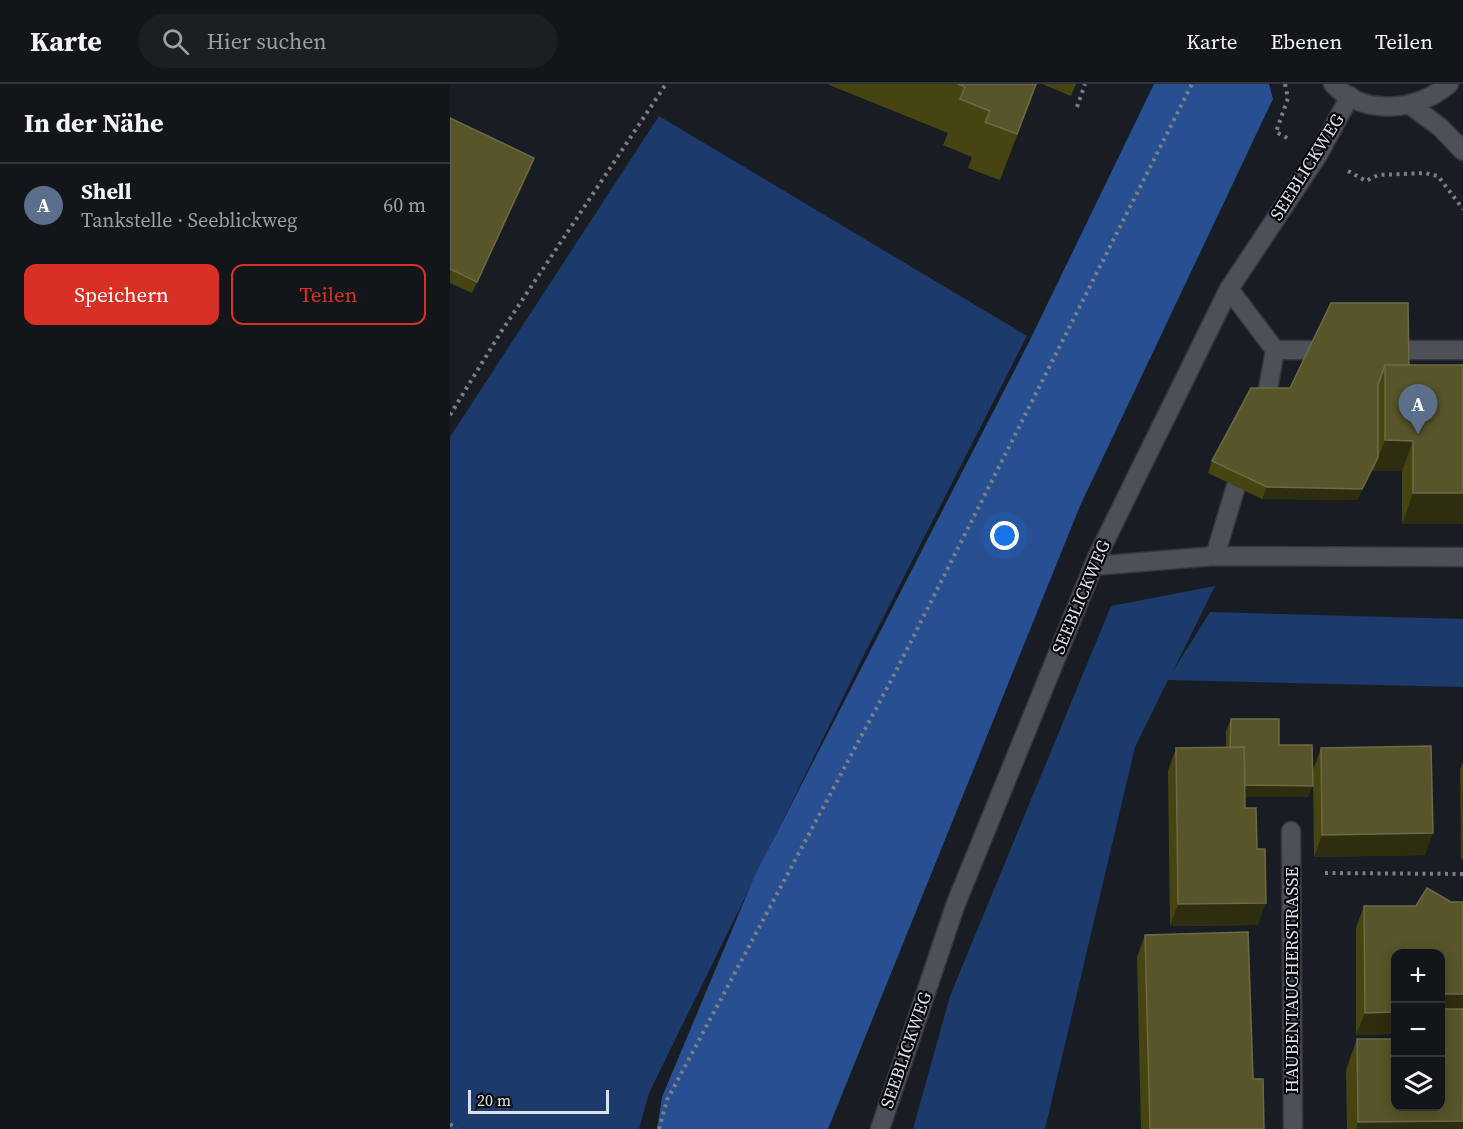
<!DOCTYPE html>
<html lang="de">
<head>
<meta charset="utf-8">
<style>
  :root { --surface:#12161a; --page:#1b1f23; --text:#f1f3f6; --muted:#9c9fa2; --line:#313539; --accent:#d93025 }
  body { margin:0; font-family:"Source Serif 4",serif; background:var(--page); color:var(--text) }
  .controls { position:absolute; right:18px; bottom:18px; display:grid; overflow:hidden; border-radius:12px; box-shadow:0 3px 15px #0003 }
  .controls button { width:54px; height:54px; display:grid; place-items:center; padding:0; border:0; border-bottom:2px solid var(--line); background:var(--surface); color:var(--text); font:30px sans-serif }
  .scale { position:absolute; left:18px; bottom:15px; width:141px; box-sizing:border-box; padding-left:6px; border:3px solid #dde0e5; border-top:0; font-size:16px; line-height:21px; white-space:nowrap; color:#dde0e5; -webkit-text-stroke:4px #06070a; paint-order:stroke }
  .you { position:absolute; left:555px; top:452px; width:21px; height:21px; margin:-15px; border:4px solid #fff; border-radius:50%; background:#1a73e8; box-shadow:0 0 0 9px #1a73e833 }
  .badge { display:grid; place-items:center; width:39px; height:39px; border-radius:50%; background:var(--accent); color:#fff; font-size:20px; font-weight:700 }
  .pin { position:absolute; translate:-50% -50px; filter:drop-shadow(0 2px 3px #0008) }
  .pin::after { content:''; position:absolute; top:32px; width:21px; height:18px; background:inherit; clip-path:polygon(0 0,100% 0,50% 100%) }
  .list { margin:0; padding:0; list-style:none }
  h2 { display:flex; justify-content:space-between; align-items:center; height:78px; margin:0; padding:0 24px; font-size:26px }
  h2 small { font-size:20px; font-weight:400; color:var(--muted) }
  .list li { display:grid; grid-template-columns:39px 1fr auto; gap:18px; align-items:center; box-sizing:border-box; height:84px; padding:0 24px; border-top:2px solid var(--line) }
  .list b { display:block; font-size:22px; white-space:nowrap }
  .list p { margin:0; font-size:20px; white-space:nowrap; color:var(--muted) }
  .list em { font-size:20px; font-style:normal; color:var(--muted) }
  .actions { display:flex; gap:12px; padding:18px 24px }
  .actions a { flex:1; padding:14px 0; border:2px solid var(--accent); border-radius:12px; text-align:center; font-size:21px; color:var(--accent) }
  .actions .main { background:var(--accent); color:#fff }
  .icon { flex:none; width:33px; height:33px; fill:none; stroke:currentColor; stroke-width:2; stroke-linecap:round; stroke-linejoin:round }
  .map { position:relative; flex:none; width:1013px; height:1045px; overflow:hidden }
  header { display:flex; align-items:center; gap:36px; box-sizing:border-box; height:84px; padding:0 30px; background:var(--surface); border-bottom:2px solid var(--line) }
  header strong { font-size:28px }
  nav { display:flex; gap:33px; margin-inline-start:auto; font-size:21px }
  .search { width:420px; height:54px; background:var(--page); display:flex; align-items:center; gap:15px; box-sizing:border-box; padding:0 21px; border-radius:33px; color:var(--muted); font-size:22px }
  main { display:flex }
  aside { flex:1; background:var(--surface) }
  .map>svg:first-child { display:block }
  .green { fill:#1c3a6c }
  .forest { fill:#274f91 }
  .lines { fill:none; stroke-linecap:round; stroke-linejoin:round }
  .service-casing { stroke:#34373d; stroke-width:21 }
  .minor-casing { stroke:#34373d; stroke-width:21 }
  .tertiary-casing { stroke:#34373d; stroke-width:21 }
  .secondary-casing { stroke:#34373d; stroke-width:21 }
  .path { stroke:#7b7f84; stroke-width:4; stroke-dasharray:3 4.5; stroke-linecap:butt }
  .service { stroke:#4c5159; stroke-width:18 }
  .minor { stroke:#4c5159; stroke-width:18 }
  .tertiary { stroke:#4c5159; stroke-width:18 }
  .secondary { stroke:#4c5159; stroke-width:18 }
  .wall { fill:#464512; fill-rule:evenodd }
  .shaded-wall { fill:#2d2e0f }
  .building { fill:#575529; stroke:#6c6b46; stroke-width:1.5 }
  .labels { text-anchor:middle; stroke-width:4.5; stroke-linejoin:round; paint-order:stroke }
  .street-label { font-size:18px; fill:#dde0e5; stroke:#06070a }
</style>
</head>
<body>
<header>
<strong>Karte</strong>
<div class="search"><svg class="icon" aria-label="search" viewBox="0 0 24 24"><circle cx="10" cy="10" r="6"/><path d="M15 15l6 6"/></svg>Hier suchen</div>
<nav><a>Karte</a><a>Ebenen</a><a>Teilen</a></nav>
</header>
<main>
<aside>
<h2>In der Nähe<small></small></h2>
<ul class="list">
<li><span class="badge" style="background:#5c6f8a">A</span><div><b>Shell</b><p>Tankstelle · Seeblickweg</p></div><em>60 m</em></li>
</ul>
<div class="actions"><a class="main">Speichern</a><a>Teilen</a></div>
</aside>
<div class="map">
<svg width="1013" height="1045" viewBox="0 0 1013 1045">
  <rect width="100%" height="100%" fill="#181d23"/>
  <g class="green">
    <path d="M 209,32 L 577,252 L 411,577 L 199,1009 L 189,1045 L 0,1045 L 0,353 Z"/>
    <path d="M 765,502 L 723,587 L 760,528 L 1013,535 L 1013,603 L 718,596 L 685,663 L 595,1045 L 463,1045 L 500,912 L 661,522 Z"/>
  </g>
  <path class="forest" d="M 704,0 L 819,0 L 823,15 L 630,422 L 378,1045 L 207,1045 L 212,1013 L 305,791 L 579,258 Z"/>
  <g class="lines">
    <g class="service-casing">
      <g id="service">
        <path d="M 779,205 L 825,266 L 816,316"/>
        <path d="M 825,266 L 860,266"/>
        <path d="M 954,266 L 1013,266"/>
        <path d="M 765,472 L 786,402"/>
        <path d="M 643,482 L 765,472 L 1013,473"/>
      </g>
    </g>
    <g class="minor-casing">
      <path id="minor" d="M 841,747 L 843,1045"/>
    </g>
    <g class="tertiary-casing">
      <path id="tertiary" d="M 960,21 L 990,43 L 1013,67"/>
    </g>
    <g class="secondary-casing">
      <g id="secondary">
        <path d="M 883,0 C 914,33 968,27 999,0"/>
        <path d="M 430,1045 L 505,822 L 648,471 L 779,205 L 868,71 L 900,12"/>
      </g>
    </g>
    <g class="path">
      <path d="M 835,0 L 838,14 L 826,48 L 839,55"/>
      <path d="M 627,23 L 635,0"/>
      <path d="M 898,87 L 916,97 L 928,91 L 975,89 L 988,92 L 1013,125"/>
      <path d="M 0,331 L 51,248 L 216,0"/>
      <path d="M 875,789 L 1013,790"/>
      <path d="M 0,1040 L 6,1045"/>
      <path d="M 209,1045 L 217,1016 L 445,589 L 742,0"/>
    </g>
    <use href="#service" class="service"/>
    <use href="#minor" class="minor"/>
    <use href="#tertiary" class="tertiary"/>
    <use href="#secondary" class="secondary"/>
  </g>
  <g class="wall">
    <path d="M 377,0 L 587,0 L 550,96 L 518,84 L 522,73 L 493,61 L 498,49 Z"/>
    <path d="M 592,0 L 626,0 L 621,12 Z"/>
    <path d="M 0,34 L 80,86 L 22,209 L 0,199 Z"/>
    <path d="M 881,219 L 959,281 L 1013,281 L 1013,440 L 952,440 L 952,387 L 923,387 L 923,385 L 907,416 L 812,415 L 758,389 L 762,377 L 840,304 Z"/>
    <path d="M 781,635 L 829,661 L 858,713 L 795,713 L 795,724 L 808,841 L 720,842 L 718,687 L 726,664 L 776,664 L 776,647 Z"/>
    <path d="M 871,664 L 975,771 L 864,773 L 863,686 Z"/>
    <path d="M 1013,678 L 1013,775 L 1011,775 L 1010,685 Z"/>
    <path d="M 977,804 L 1001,818 L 1013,818 L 1013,1045 L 897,1045 L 896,986 L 907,955 L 942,955 L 943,950 L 906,951 L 906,844 L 914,822 L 966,822 ZM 945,870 L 990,870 L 990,1023 L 945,1023 Z"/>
    <path d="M 695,851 L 803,995 L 814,1045 L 691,1045 L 687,873 Z"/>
  </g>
  <g class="shaded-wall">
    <path d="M 586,0 L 587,0 L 581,16 L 550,96 Z"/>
    <path d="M 84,74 L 80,86 L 22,209 L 27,198 Z"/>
    <path d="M 935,356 L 963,357 L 952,387 L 923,387 Z"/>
    <path d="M 928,373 L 923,385 L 907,416 L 812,415 L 817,403 Z"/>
    <path d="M 963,409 L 1013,409 L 1013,440 L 952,440 Z"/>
    <path d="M 790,701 L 863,702 L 858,713 L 786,713 Z"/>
    <path d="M 983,749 L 975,771 L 864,773 L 872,751 Z"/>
    <path d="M 816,819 L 808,841 L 720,842 L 728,820 Z"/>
    <rect x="990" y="910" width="23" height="22"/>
    <path d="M 945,928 L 945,945 L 943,950 L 906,951 L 915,929 Z"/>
    <path d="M 1013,1037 L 1013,1045 L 906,1045 L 908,1038 Z"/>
  </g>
  <g class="building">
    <path d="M 508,0 L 586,0 L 567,50 L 535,38 L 540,27 L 510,15 L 515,3 Z"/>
    <path d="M 0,34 L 84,74 L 27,198 L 0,185 Z"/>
    <path d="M 881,219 L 958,219 L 959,281 L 935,281 L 928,301 L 928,373 L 912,405 L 817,403 L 762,377 L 801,304 L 840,304 Z"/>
    <path d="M 935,281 L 1013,281 L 1013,409 L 963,409 L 963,357 L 935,356 Z"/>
    <path d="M 781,635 L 829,635 L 829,661 L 862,661 L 863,702 L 795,701 L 794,663 L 780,664 Z"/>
    <path d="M 981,662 L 983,749 L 872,751 L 871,664 Z"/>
    <path d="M 794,663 L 795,724 L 806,724 L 807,765 L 815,765 L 816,819 L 728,820 L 726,664 Z"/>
    <path d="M 977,804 L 1001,818 L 1013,818 L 1013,910 L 990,910 L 990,870 L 945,870 L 945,928 L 915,929 L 914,822 L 966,822 Z"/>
    <path d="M 798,848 L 803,995 L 813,995 L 814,1045 L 700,1045 L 695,851 Z"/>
    <path d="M 990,925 L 1013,925 L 1013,1037 L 908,1038 L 907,955 L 945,955 L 945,1023 L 990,1023 Z"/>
  </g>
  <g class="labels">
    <g class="street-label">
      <text transform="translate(857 83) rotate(-58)" y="6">SEEBLICKWEG</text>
      <text transform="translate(631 513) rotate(-67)" y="6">SEEBLICKWEG</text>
      <text transform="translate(842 896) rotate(-90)" y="6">HAUBENTAUCHERSTRASSE</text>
      <text transform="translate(456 966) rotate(-71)" y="6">SEEBLICKWEG</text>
    </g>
  </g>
</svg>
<div class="controls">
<button>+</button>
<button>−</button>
<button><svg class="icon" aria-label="layers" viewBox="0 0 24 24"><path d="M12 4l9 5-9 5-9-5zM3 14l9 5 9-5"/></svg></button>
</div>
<div class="scale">20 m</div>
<div class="you"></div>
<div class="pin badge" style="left:968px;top:350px;background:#5c6f8a">A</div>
</div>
</main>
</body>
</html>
